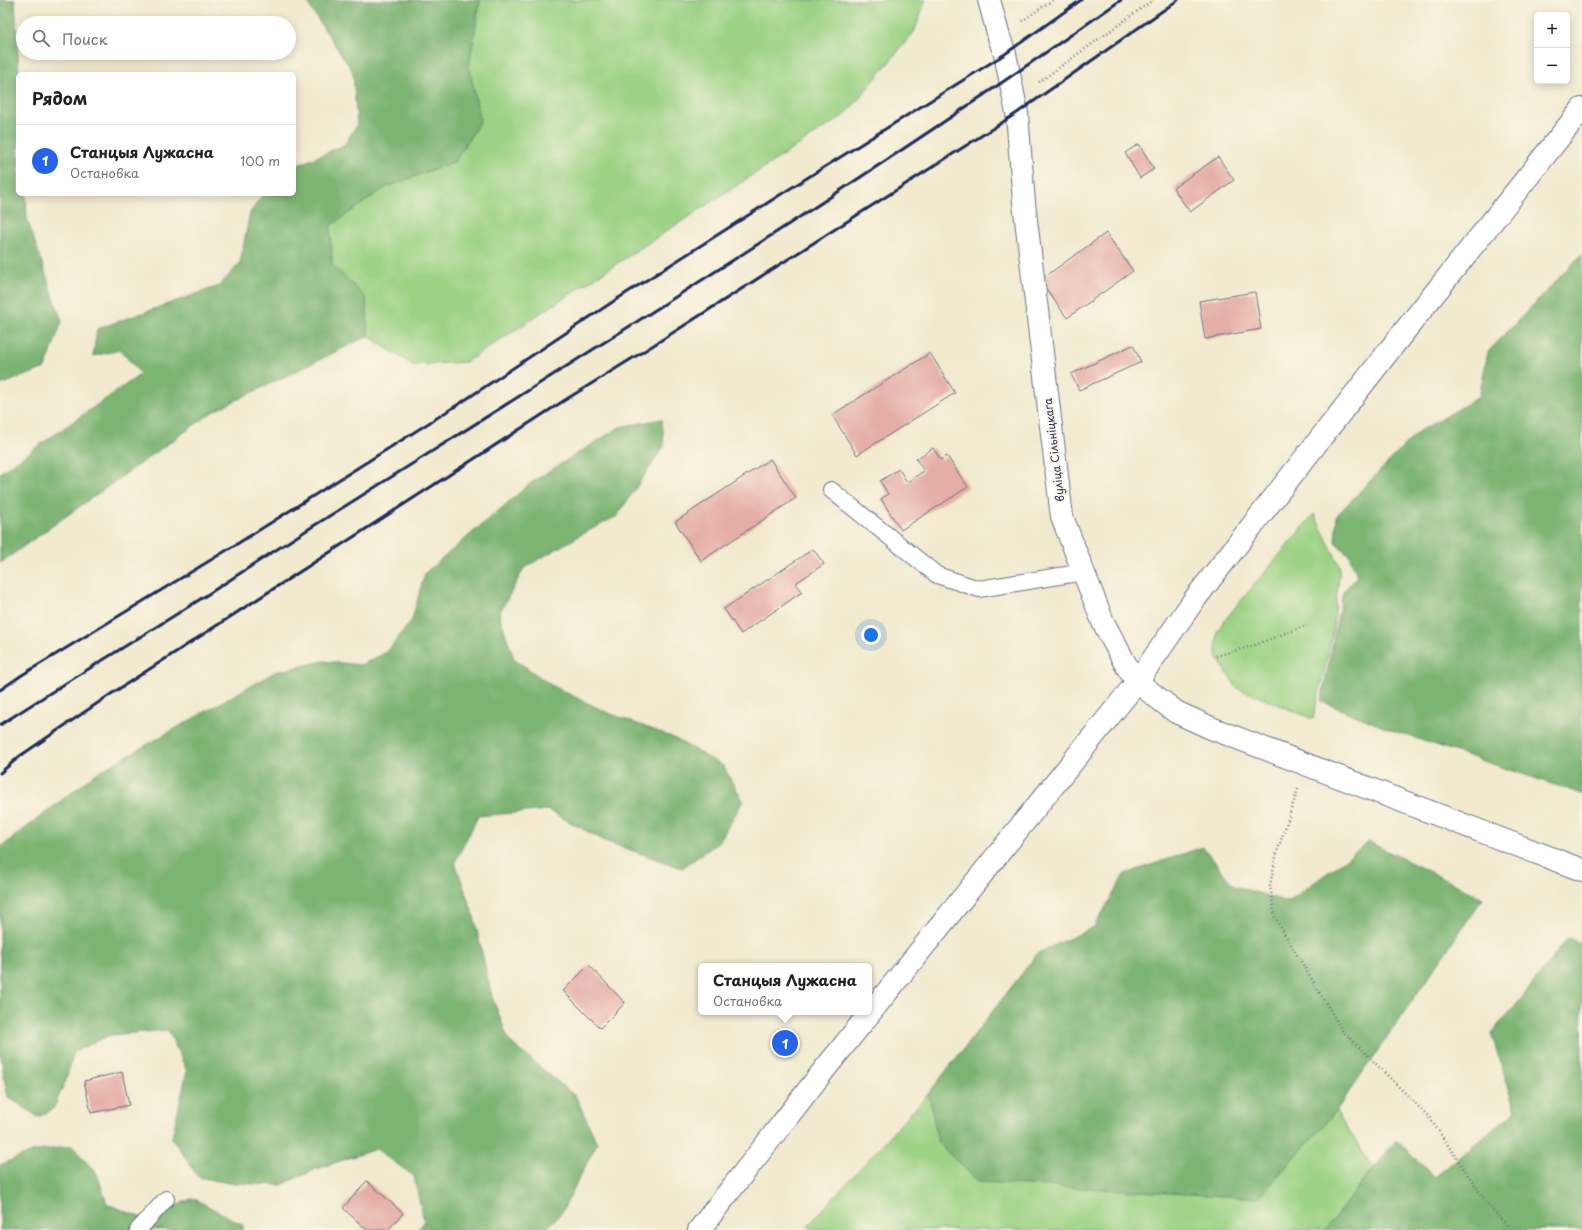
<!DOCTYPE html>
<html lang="ru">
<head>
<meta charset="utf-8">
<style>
  :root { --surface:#fff; --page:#f6f6f6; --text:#202124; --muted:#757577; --line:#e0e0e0; --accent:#2563eb }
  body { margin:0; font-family:"Playpen Sans",sans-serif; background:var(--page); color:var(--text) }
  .controls { position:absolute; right:12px; top:12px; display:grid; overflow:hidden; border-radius:6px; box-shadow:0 2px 10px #0003 }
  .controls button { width:36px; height:36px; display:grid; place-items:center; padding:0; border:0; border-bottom:1px solid var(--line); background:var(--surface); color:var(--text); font:20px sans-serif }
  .you { position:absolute; left:871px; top:635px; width:14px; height:14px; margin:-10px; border:3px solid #fff; border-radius:50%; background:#1a73e8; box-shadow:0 0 0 6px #1a73e833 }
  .badge { display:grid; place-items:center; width:26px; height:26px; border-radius:50%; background:var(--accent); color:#fff; font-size:13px; font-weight:700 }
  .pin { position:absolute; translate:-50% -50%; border:2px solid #fff; box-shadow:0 1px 4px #0006 }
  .popup { position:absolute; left:698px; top:963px; width:174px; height:52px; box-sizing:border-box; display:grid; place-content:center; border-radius:6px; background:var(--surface); filter:drop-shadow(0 1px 3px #0005); font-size:13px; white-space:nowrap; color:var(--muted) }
  .popup b { font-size:15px; color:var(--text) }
  .popup::after { content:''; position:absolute; left:50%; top:100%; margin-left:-8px; border:8px solid transparent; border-top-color:var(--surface) }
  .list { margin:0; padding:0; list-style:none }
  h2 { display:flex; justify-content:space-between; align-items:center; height:52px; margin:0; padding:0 16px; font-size:17px }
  h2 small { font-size:13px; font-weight:400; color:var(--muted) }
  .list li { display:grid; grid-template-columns:26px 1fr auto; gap:12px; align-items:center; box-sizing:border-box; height:72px; padding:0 16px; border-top:1px solid var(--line) }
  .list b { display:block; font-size:15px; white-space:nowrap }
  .list p { margin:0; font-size:13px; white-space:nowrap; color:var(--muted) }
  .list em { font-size:13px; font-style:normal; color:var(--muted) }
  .icon { flex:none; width:22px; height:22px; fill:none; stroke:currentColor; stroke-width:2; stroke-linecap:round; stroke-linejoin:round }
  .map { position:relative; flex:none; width:1582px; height:1230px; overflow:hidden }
  .search { position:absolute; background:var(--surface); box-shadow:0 2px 10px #0003; left:16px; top:16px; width:280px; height:44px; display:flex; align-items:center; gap:10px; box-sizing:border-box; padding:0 14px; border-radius:22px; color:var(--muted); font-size:15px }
  .panel { position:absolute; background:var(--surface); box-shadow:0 2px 10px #0003; left:16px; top:72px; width:280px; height:124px; border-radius:6px }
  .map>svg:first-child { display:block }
  .green { fill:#9bd284; stroke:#5b8071 }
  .forest { fill:#7cb472; stroke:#4c7268 }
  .building { fill:#e4ada6 }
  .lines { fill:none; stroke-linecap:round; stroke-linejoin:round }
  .service-casing { stroke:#667086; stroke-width:18 }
  .minor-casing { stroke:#667086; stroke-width:24 }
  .secondary-casing { stroke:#667086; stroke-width:24 }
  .primary-casing { stroke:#667086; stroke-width:24 }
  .path { stroke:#667086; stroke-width:2.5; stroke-dasharray:1 3; stroke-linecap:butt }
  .service { stroke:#fff; stroke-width:16 }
  .minor { stroke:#fff; stroke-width:22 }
  .secondary { stroke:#fff; stroke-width:22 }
  .primary { stroke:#fff; stroke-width:22 }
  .rail { stroke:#1b2f5e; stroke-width:3 }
  .labels { text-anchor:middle; stroke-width:4; stroke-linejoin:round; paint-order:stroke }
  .street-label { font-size:11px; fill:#1b2f5e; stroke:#fcf5e5 }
</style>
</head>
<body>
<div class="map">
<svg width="1582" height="1230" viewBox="0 0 1582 1230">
  <rect width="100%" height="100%" fill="#fcf5e5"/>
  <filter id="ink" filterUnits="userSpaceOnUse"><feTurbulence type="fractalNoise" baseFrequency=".025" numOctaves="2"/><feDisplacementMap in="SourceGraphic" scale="8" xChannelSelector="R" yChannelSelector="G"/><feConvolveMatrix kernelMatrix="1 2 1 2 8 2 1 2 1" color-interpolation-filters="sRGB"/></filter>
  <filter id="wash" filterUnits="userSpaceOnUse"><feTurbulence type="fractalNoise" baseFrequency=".012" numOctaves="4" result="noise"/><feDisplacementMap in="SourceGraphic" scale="16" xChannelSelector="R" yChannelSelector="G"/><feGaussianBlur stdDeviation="0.9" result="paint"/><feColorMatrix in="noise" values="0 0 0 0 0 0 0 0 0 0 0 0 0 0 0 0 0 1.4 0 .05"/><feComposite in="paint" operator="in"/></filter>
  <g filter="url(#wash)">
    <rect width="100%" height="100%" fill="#f1eacf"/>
    <g class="green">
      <path d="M 480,0 L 926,0 L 914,32 L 846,114 L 466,362 L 413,365 L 368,336 L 366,298 L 332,264 L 330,226 L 386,187 L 455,161 L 480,121 L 469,66 Z"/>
      <path d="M 1314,514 L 1340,566 L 1333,632 L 1313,719 L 1237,688 L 1216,656 L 1217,632 L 1224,621 Z"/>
      <path d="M 929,1093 L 938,1143 L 1258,1198 L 1336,1111 L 1373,1168 L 1325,1230 L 814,1230 L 808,1226 Z"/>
    </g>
    <g class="forest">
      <path d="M 0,0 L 15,0 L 19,74 L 18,194 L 26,194 L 27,219 L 62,322 L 45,368 L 0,385 Z"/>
      <path d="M 308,0 L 480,0 L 469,66 L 480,121 L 455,161 L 386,187 L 330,226 L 332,264 L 366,298 L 368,336 L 214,411 L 0,563 L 0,473 L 141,374 L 120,350 L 93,356 L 97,329 L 219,286 L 240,263 L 250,213 L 263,194 L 294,194 L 294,167 L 344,145 L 357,125 L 353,72 L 311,9 Z"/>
      <path d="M 1582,254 L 1582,794 L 1388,729 L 1321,701 L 1343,592 L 1357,576 L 1349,555 L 1335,542 L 1337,515 L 1418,432 L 1479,397 L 1488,352 Z"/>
      <path d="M 662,419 L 664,446 L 617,516 L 582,534 L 524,568 L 499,614 L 514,659 L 551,685 L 606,712 L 672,737 L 723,766 L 743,801 L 719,842 L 682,868 L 605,841 L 548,810 L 478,816 L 455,862 L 474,917 L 492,997 L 509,1041 L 576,1097 L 597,1143 L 562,1212 L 545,1230 L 418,1230 L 424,1222 L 414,1176 L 376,1149 L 319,1168 L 281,1185 L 229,1183 L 198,1177 L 172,1138 L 187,1071 L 168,1030 L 110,1035 L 74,1052 L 66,1080 L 53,1109 L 38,1117 L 7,1096 L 0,1049 L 0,848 L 97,773 L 275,672 L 324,661 L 361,665 L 387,652 L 412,620 L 425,573 L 484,523 L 532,482 L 620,427 Z"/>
      <path d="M 1369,842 L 1483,898 L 1336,1111 L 1258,1198 L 979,1182 L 938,1143 L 929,1093 L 1038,953 L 1094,927 L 1125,874 L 1203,847 L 1234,886 L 1288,902 Z"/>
      <path d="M 1568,938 L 1582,944 L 1582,1230 L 1325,1230 L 1396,1140 L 1435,1177 L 1516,1110 L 1491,1033 L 1518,1003 Z"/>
      <path d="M 72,1146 L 97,1174 L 107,1204 L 145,1219 L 193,1198 L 243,1225 L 243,1230 L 0,1230 L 0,1165 L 32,1152 Z"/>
    </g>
    <g id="blocks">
      <g class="building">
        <path d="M 1139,144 L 1154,169 L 1140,178 L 1125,153 Z"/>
        <path d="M 1218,157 L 1234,180 L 1190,212 L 1173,188 Z"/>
        <path d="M 1106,233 L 1133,271 L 1067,318 L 1040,280 Z"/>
        <path d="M 1255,292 L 1261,329 L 1205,339 L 1199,301 Z"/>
        <path d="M 1133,345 L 1141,362 L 1079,390 L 1071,374 Z"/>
        <path d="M 930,353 L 955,393 L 857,455 L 832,415 Z"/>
        <path d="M 933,448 L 941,460 L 947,456 L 968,487 L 901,530 L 881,499 L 888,494 L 880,481 L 899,469 L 907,482 L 924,471 L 916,459 Z"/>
        <path d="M 770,459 L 796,498 L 701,561 L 675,522 Z"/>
        <path d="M 813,549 L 824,564 L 796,583 L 802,592 L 741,634 L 724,609 Z"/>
        <path d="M 589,965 L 625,1003 L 600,1028 L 563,991 Z"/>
        <path d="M 122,1072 L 129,1105 L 91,1113 L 84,1081 Z"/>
        <path d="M 367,1181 L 403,1213 L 388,1230 L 367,1230 L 343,1208 Z"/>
      </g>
    </g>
  </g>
  <g filter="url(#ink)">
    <use href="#blocks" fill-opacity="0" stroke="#667086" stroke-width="1"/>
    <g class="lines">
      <g class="service-casing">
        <g id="service">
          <path d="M 831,490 L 937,575 L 979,589 L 1084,572"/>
          <path d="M 138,1230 L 166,1199"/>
        </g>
      </g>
      <g class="minor-casing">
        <path id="minor" d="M 989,0 L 999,37 L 1005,54 L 1017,113 L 1024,203 L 1062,517 L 1103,622 L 1126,665 L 1137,682"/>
      </g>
      <g class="secondary-casing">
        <path id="secondary" d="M 1137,682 L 1176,712 L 1211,728 L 1582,870"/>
      </g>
      <g class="primary-casing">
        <path id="primary" d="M 699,1230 L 824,1070 L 1137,682 L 1194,600 L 1395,343 L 1582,109"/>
      </g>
      <g class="path">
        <path d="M 1022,21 L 1053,0"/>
        <path d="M 1039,82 L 1153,0"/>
        <path d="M 1216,656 L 1249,647 L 1307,625"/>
        <path d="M 1298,789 L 1277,852 L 1270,885 L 1275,918 L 1342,1030 L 1429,1117 L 1489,1206 L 1511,1230"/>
      </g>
      <use href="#service" class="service"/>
      <use href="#minor" class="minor"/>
      <use href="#secondary" class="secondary"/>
      <use href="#primary" class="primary"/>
      <g class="rail">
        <path d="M 0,690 L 22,675 L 237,544 L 462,402 L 617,299 L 783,193 L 1005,54 L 1081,0"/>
        <path d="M 0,725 C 66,682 133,642 199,600 C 241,573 281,546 323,520 C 592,350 862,183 1121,0"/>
        <path d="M 0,773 L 20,756 L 111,694 L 565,400 L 649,348 L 1017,113 L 1178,0"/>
      </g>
    </g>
  </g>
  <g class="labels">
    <g class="street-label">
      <text transform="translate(1054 450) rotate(-97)" y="4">вуліца Сільніцкага</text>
    </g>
  </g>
</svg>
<div class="controls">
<button>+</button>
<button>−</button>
</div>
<div class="you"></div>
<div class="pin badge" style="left:785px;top:1043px">1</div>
<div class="popup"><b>Станцыя Лужасна</b>Остановка</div>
<div class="search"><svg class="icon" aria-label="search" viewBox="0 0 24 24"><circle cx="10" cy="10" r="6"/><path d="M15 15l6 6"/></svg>Поиск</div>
<section class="panel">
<h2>Рядом<small></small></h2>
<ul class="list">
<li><span class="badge">1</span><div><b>Станцыя Лужасна</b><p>Остановка</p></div><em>100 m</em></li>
</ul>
</section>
</div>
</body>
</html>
